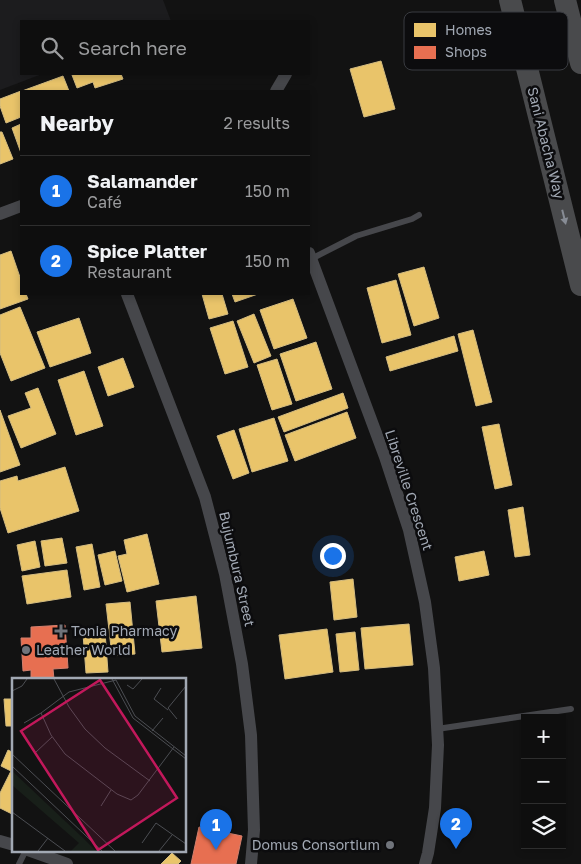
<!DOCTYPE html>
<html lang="en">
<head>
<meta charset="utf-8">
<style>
  :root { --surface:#0e0e0e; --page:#171717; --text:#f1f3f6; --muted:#9b9c9e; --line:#2e2e2e; --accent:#1a73e8 }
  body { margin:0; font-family:"Golos Text",sans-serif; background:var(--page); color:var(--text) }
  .controls { position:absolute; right:15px; bottom:15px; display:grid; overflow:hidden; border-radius:0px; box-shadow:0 2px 8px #0003 }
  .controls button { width:45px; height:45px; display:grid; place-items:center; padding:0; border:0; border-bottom:1px solid var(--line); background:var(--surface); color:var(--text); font:25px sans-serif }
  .you { position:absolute; left:332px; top:555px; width:18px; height:18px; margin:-12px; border:4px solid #fff; border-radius:50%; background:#1a73e8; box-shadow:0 0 0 8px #1a73e833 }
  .badge { display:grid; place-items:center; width:32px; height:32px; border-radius:50%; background:var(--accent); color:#fff; font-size:16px; font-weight:700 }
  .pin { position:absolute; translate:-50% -41px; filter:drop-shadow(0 1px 2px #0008) }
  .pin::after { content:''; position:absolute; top:26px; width:18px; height:15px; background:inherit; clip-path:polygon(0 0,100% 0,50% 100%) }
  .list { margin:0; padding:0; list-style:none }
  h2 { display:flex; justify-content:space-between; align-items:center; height:65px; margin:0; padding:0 20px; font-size:21px }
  h2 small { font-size:16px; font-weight:400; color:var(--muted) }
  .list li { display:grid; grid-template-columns:32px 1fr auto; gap:15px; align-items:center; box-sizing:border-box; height:70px; padding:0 20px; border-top:1px solid var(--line) }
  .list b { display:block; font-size:19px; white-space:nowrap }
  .list p { margin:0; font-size:16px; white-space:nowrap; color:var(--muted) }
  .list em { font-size:16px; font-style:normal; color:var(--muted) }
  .icon { flex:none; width:28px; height:28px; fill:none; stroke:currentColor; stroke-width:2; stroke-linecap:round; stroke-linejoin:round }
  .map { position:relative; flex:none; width:581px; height:864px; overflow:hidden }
  .search { position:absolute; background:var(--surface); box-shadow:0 2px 8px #0003; left:20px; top:20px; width:290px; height:55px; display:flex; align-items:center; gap:12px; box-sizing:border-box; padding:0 18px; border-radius:0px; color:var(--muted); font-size:19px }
  .panel { position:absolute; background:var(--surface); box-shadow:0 2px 8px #0003; left:20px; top:90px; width:290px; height:205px; border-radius:0px }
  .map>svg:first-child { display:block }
  .built { fill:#1c1c1e }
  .homes { fill:#e9c46a; stroke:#d4bc80 }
  .shops { fill:#e76f51; stroke:#d2806f }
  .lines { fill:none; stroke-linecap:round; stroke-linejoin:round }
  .lane { stroke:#46474b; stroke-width:6 }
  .street { stroke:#46474b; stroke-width:12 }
  .highway { stroke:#494a4c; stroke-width:22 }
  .oneway { fill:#878c95 }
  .poi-dot { fill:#70747b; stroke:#0c0c0e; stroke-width:2 }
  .labels { text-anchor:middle; stroke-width:5; stroke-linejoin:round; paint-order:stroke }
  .street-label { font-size:14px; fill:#a2a9b4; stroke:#0c0c0e }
  .poi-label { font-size:14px; fill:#a2a9b4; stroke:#0c0c0e; text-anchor:start }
  .inset-road { fill:none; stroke:#4c4e53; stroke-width:1 }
  .view { fill:#c2185b; fill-opacity:0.15; stroke:#c2185b; stroke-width:2.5 }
  .inset-edge { fill:none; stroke:#a2a9b4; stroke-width:2.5 }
  .key { fill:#0c0c0e; stroke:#393b40; stroke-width:1 }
  .key-label { font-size:14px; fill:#a2a9b4 }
</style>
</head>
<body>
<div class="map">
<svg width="581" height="864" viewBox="0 0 581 864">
  <rect width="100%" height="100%" fill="#121212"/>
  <path class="built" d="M 0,0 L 163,0 L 171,21 L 21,21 L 21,74 L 42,74 L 0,90 Z"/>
  <g class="homes">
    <path d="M 381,61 L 395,109 L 364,117 L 350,69 Z"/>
    <path d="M 77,74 L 121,74 L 123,79 L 95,88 L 93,82 L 77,88 L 72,75 Z"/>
    <path d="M 63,76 L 69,91 L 22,91 Z"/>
    <path d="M 21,91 L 21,117 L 6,123 L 0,106 L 0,99 Z"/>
    <path d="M 21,124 L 21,153 L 12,128 Z"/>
    <path d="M 0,132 L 2,132 L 13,159 L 0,164 Z"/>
    <path d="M 11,251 L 21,280 L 21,294 L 26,294 L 28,299 L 0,309 L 0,255 Z"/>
    <path d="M 424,267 L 439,318 L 414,326 L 398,274 Z"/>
    <path d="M 396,280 L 411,335 L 382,343 L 367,288 Z"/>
    <path d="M 202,294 L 222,294 L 228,314 L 209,319 Z"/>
    <path d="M 232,294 L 258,294 L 235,302 Z"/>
    <path d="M 293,299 L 307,338 L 274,349 L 260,310 Z"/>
    <path d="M 20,307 L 45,368 L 11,381 L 0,353 L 0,315 Z"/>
    <path d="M 254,314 L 271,356 L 254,363 L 237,321 Z"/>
    <path d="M 79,318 L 91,353 L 50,367 L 37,332 Z"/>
    <path d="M 233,321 L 248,367 L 225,374 L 210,328 Z"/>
    <path d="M 473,330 L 492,402 L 476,406 L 458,334 Z"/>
    <path d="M 454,336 L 458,351 L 390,371 L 386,357 Z"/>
    <path d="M 316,342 L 332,389 L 296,401 L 280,354 Z"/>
    <path d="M 123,358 L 134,387 L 108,396 L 98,367 Z"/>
    <path d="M 277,359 L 292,404 L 272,410 L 257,365 Z"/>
    <path d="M 84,371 L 103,426 L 76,435 L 58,380 Z"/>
    <path d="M 38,388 L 56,434 L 21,448 L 8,416 L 31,408 L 25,393 Z"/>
    <path d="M 343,393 L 348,408 L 284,432 L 278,417 Z"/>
    <path d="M 0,410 L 20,465 L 0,472 Z"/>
    <path d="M 347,412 L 356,438 L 295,461 L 285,435 Z"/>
    <path d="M 274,418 L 288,461 L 252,472 L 239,429 Z"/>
    <path d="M 499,424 L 512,485 L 495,489 L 482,427 Z"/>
    <path d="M 234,430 L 249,473 L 233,479 L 217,436 Z"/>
    <path d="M 65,467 L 79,511 L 8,533 L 0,508 L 0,481 L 17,476 L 18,481 Z"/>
    <path d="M 523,507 L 530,555 L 515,557 L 508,510 Z"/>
    <path d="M 147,534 L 159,584 L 127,592 L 118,556 L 127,554 L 124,540 Z"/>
    <path d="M 62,538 L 67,563 L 45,566 L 41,541 Z"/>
    <path d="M 35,541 L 40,567 L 22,571 L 17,545 Z"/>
    <path d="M 92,544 L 100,587 L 84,590 L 76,547 Z"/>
    <path d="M 115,551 L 122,581 L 105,585 L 98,555 Z"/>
    <path d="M 484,551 L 489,575 L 459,581 L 455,557 Z"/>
    <path d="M 67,570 L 71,597 L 27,604 L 22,576 Z"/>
    <path d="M 353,579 L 357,617 L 334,620 L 330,582 Z"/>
    <path d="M 196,596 L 202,648 L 162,652 L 156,601 Z"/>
    <path d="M 130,602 L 135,654 L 112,656 L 106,604 Z"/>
    <path d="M 409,624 L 413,665 L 365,669 L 361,628 Z"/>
    <path d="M 327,629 L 333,672 L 285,679 L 279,635 Z"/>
    <path d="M 105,632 L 108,672 L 86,673 L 83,634 Z"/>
    <path d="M 355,632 L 359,670 L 340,672 L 336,634 Z"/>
    <path d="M 4,699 L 14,699 L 14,726 L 6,726 Z"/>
    <path d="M 8,750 L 14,753 L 14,815 L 0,808 L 0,793 L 11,771 L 1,766 Z"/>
    <path d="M 172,853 L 181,861 L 178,864 L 161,864 Z"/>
  </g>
  <g class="shops">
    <path d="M 65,625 L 68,668 L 53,669 L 54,679 L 31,679 L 31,670 L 23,671 L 21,638 L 31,638 L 31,627 Z"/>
    <path d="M 199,827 L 242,836 L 236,864 L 191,864 Z"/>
  </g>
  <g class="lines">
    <g class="lane">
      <path d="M 311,259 L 356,236 L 412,219 L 419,215"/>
      <path d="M 437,729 L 571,709"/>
      <path d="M 19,864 L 26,850"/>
    </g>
    <g class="street">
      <path d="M 276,91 L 286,74"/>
      <path d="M 0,214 L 21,206"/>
      <path d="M 309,253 L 385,457 L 409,530 L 425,602 L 434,668 L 438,745 L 435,808 L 428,853 L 425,864"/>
      <path d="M 127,294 L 205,497 L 225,574 L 242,664 L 251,735 L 254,830 L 251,864"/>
      <path d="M 0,841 L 14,845"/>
      <path d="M 28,850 L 67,864"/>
    </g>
    <g class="highway">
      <path d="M 510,0 L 581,285"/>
      <path d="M 565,0 L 581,63"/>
    </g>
  </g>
  <defs><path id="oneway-solid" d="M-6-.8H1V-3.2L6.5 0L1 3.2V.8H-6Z" transform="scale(1.25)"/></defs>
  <use class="oneway" href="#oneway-solid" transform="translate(564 217) rotate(76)"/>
  <g class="poi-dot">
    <path d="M58.5 623.5h5v5h5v5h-5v5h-5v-5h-5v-5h5z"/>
    <circle cx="26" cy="650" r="5"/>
    <circle cx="390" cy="845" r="5"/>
  </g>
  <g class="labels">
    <g class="street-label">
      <text transform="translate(546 143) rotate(76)" y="5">Sani Abacha Way</text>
      <text transform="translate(409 490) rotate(72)" y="5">Libreville Crescent</text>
      <text transform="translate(237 569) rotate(77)" y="5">Bujumbura Street</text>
    </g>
    <g class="poi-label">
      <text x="71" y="636">Tonia Pharmacy</text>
      <text x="36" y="655">Leather World</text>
      <text x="380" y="850" text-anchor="end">Domus Consortium</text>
    </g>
  </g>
  <g transform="translate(12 678)">
    <rect width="174" height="174" fill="#121212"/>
    <path d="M 0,93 L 71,160 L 84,173 L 59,173 L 67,165 L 0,107 Z" fill="#181f19"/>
    <path class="inset-road" d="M 42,1 L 57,29 L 73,51 L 93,70 L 138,103M 100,1 L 121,40 L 174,81M 104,2 L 57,14 L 29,35 L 39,57 L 53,76 L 105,116 L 119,122 L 126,117 L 162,69M 104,2 L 123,38 L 174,78M 115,7 L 121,11 L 130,1M 149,10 L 142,21 L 156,32M 0,13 L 10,8 L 15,1M 165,41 L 156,30 L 174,8M 12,45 L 29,35M 140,53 L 151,40M 24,74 L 40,59M 0,76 L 103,173M 0,88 L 90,173M 89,128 L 99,112M 0,134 L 53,173M 130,165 L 144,145 L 174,166M 26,173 L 36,160M 147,173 L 160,157"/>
    <path class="view" d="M 88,2 L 165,120 L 86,172 L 9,53 Z"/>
    <rect width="174" height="174" class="inset-edge"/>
  </g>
  <rect x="404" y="12" width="164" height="58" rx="8" class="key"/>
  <rect x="414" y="23" width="22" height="14" fill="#e9c46a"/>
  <rect x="414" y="46" width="22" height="13" fill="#e76f51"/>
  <g class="key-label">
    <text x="445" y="35">Homes</text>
    <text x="445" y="57">Shops</text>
  </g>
</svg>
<div class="controls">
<button>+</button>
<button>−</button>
<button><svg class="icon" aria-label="layers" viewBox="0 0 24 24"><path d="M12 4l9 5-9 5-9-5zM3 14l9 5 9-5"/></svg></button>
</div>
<div class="you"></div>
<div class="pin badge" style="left:216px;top:850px">1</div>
<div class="pin badge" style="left:456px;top:849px">2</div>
<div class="search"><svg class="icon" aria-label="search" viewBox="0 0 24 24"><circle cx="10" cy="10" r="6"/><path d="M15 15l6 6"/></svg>Search here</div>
<section class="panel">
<h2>Nearby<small>2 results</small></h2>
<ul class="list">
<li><span class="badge">1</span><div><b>Salamander</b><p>Café</p></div><em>150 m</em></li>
<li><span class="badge">2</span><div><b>Spice Platter</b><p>Restaurant</p></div><em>150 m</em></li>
</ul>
</section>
</div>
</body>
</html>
